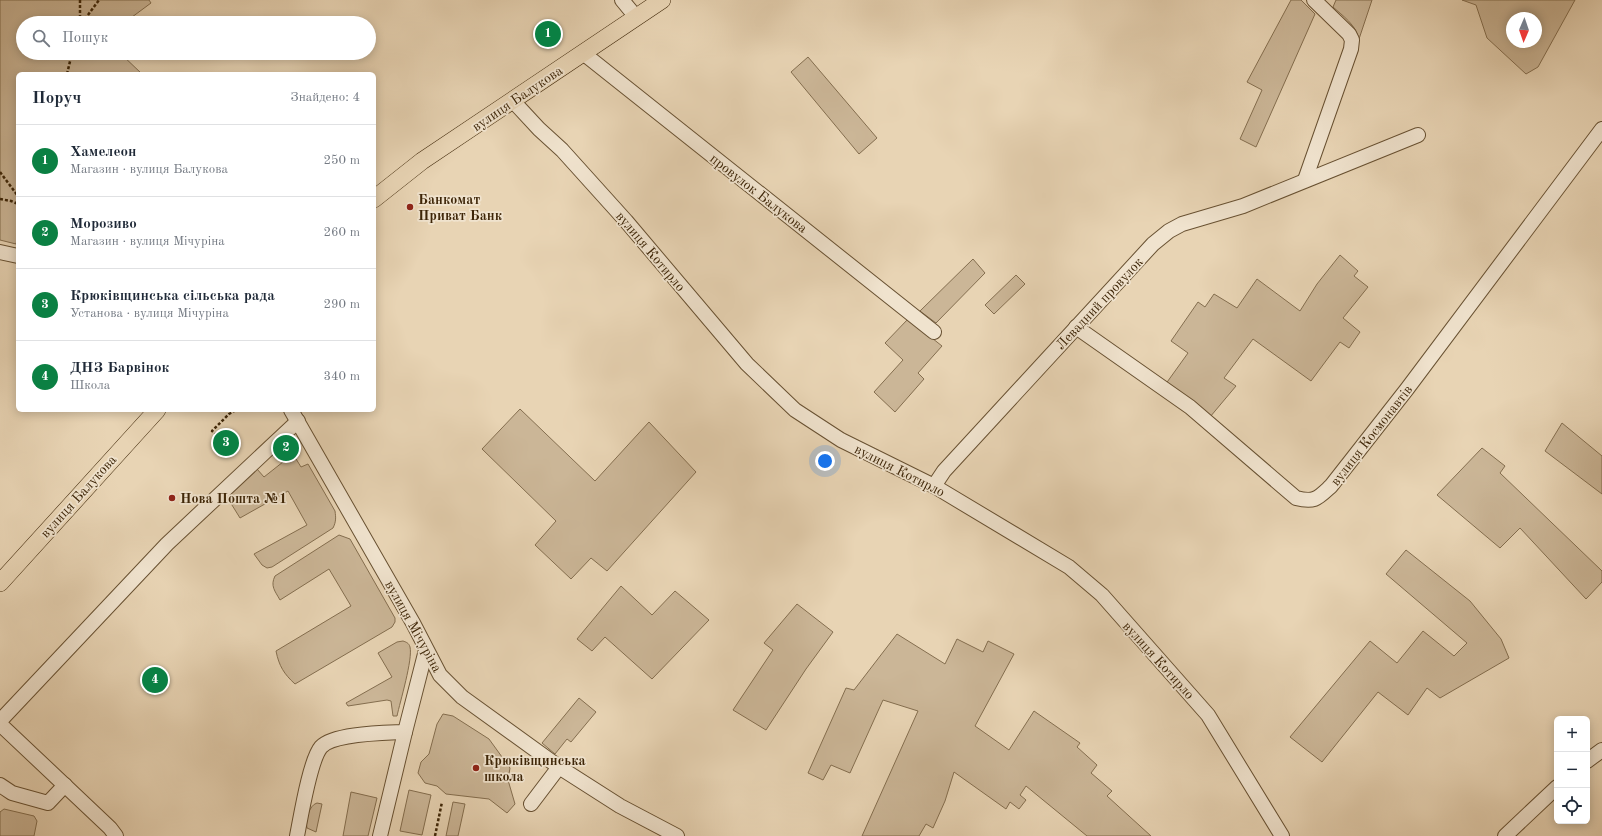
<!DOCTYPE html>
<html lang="uk">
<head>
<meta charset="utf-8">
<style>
  :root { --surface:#fff; --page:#f2f2f3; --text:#1f2937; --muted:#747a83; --line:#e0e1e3; --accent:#0b8043 }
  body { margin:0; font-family:"Old Standard TT",serif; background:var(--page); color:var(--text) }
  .controls { position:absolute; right:12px; bottom:12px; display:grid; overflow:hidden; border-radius:6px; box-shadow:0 2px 10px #0003 }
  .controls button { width:36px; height:36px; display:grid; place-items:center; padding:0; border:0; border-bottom:1px solid var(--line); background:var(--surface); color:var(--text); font:20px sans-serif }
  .compass { position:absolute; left:1506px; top:12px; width:36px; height:36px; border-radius:50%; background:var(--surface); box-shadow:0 2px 10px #0003; rotate:182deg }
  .you { position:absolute; left:825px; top:461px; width:14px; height:14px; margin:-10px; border:3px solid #fff; border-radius:50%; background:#1a73e8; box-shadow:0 0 0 6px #1a73e833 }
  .badge { display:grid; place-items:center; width:26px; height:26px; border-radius:50%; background:var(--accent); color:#fff; font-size:13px; font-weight:700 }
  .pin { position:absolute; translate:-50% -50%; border:2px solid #fff; box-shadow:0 1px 4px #0006 }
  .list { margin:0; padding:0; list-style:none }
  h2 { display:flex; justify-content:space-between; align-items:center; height:52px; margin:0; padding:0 16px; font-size:17px }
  h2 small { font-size:13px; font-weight:400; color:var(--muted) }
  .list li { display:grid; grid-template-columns:26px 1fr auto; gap:12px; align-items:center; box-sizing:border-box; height:72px; padding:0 16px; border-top:1px solid var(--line) }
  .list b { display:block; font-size:15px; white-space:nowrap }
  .list p { margin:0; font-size:13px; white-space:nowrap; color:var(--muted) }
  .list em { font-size:13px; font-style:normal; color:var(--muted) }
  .icon { flex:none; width:22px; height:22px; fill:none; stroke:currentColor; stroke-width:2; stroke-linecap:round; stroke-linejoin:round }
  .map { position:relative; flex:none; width:1602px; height:836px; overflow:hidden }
  .search { position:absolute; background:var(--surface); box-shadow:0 2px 10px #0003; left:16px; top:16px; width:360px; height:44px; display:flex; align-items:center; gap:10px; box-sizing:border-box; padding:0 14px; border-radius:22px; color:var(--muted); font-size:15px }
  .panel { position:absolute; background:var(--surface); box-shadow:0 2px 10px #0003; left:16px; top:72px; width:360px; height:340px; border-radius:6px }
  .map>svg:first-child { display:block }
  .green { fill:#cbb697; stroke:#846e4f; fill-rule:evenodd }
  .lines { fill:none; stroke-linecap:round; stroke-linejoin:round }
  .minor-casing { stroke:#685132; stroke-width:16 }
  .major-casing { stroke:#3d2507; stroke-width:18 }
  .path { stroke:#3d2507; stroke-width:2.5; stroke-dasharray:3 2; stroke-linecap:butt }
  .minor { stroke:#f0e3ce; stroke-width:14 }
  .major { stroke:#e8d4b4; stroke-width:17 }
  .poi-dot { fill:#8f2418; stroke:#f0e3ce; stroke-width:1.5 }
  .labels { text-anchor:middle; stroke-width:3.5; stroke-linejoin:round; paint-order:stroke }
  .street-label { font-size:14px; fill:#3d2507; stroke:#f0e3ce }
  .poi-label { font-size:14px; font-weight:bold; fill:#3d2507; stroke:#f0e3ce; text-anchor:start }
</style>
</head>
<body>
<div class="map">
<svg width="1602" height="836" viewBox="0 0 1602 836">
  <rect width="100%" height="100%" fill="#e8d4b4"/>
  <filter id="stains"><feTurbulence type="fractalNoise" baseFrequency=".005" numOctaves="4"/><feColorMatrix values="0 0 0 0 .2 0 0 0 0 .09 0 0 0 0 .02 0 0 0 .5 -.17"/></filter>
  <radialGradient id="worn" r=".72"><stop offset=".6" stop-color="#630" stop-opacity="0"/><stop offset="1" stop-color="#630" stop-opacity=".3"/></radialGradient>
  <g class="green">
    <path d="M 0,0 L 149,0 L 151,3 L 124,23 L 23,23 L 23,53 L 120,53 L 142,74 L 18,74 L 18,237 L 16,244 L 0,240 Z"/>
    <path d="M 1291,0 L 1301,0 L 1315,14 L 1256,147 L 1240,139 L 1262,90 L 1247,82 Z"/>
    <path d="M 1336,0 L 1372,0 L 1359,39 C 1356,25 1343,16 1333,7 Z"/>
    <path d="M 1462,0 L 1575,0 L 1538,67 L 1526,74 L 1487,38 L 1476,5 ZM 1512,18 L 1536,18 L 1536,42 L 1512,42 Z"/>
    <path d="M 808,57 L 877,138 L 859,154 L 791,72 Z"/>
    <path d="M 1340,255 L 1358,271 L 1354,276 L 1368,287 L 1343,318 L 1360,332 L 1349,348 L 1340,342 L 1311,381 L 1253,339 L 1224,378 L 1236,386 L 1210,417 L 1165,385 L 1188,353 L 1171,341 L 1198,302 L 1205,307 L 1214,294 L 1237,308 L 1257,279 L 1300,311 L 1317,284 Z"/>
    <path d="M 973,259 L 985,273 L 936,323 L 920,311 Z"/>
    <path d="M 1016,275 L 1025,284 L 994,314 L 985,305 Z"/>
    <path d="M 908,319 L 942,346 L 918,373 L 924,379 L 895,412 L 874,392 L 903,360 L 885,343 Z"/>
    <path d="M 520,409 L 595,481 L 649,422 L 696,472 L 607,571 L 591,558 L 571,579 L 535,545 L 556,521 L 482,449 Z"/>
    <path d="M 1562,423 L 1602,456 L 1602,494 L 1545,451 Z"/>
    <path d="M 1482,448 L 1505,466 L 1500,473 L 1602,571 L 1602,582 L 1586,599 L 1520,528 L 1500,548 L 1437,495 Z"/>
    <path d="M 293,454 L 301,467 L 308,464 L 335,511 C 336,518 336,522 333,528 L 272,567 L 267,568 L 262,565 L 254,554 L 307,525 L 288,491 L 240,518 L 227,497 L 257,469 L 264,477 Z"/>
    <path d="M 339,535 L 350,539 L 395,618 L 395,622 L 392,627 L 295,684 C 284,674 279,666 276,651 L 351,606 L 329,569 L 280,600 C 275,591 270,586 275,576 Z"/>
    <path d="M 1406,550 L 1470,601 L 1501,639 L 1509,658 L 1440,698 L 1427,688 L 1408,715 L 1378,692 L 1322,762 L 1290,737 L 1370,641 L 1397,663 L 1423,631 L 1454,656 L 1467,643 L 1386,574 Z"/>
    <path d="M 621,586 L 652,615 L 675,591 L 709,620 L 652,679 L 605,637 L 592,651 L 577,639 Z"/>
    <path d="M 797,604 L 833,632 L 806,669 L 766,730 L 733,710 L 773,650 L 764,643 Z"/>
    <path d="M 897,634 L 945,664 L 957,639 L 983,652 L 988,641 L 1014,654 L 975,726 L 1009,750 L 1034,711 L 1080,743 L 1077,747 L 1097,765 L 1091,773 L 1112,791 L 1107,796 L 1151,836 L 1087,836 L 1026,786 L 1020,795 L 1026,800 L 1019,809 L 1010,802 L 1006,809 L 954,772 L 945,801 L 933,828 L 926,824 L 919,836 L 862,836 L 918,711 L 883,700 L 850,773 L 831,765 L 823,780 L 808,773 L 846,688 L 854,690 Z"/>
    <path d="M 403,641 C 406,642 409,643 410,647 C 413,659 400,702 397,716 L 393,716 L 391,701 L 387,700 L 348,706 L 346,703 L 392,677 L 378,653 L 397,642 Z"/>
    <path d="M 579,698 L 596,712 L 571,742 L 567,739 L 555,754 L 542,743 Z"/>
    <path d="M 443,714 L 453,716 L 489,739 L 510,768 L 508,780 L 515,804 L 507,813 L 489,799 L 446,794 L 437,786 L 425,783 L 418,773 L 421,762 L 429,754 L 437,724 Z"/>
    <path d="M 409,790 L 431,795 L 422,835 L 400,831 Z"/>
    <path d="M 351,792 L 377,798 L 368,836 L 343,836 Z"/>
    <path d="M 453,802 L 465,804 L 458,836 L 446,836 Z"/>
    <path d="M 317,803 L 322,804 L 316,832 L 307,828 C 305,821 309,805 317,803 Z"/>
    <path d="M 4,809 L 34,816 L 37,821 L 34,836 L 0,836 L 0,812 Z"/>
  </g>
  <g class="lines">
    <g class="minor-casing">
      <g id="minor">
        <path d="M 622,0 L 636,17"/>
        <path d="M 583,53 L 934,332"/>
        <path d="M 513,101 L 539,129 L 562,150 L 626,221 L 747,364 L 795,410 L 841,440 L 934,486 L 1069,567 L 1102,595 L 1208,715 L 1282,836"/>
        <path d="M 1305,180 L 1351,49 L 1352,40 L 1349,34 L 1314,0"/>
        <path d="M 0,252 L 18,256"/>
        <path d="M 1076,327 L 1190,407 L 1296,498 C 1315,503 1318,498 1331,486 L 1407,389 L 1602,129"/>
        <path d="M 291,410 L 413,623 L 440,675 L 462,697 L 559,767 L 620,806 L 677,836"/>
        <path d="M 934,486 L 944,471 L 1153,244 L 1169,231 L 1182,224 L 1243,206 L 1418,135"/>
        <path d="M 0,721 L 167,544 L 298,421"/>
        <path d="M 0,724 L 110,828 L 116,836"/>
        <path d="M 1587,761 L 1602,750"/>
        <path d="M 0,785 L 12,793 L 48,803 L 65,785"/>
        <path d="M 531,804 L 559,767"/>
        <path d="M 297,836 C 301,816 310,760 321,747 C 334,733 386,733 405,732"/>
        <path d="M 380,836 L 405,732 L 426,650"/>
        <path d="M 1505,836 L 1557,787"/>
      </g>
    </g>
    <g class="major-casing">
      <g id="major">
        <path d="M 374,199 L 422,161 L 662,0"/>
        <path d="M 0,583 L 157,410"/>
      </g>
    </g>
    <g class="path">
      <path d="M 80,23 L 80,0"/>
      <path d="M 82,23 L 99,0"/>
      <path d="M 67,74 L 72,53"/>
      <path d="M 0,172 L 18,196"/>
      <path d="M 0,199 L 11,201 L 18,204"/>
      <path d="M 217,435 L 212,431 L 229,414 L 236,410"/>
      <path d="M 435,836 L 442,802"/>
    </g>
    <use href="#minor" class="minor"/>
    <use href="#major" class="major"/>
  </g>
  <g class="poi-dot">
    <circle cx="410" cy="207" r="4"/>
    <circle cx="172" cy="498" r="4"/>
    <circle cx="476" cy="768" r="4"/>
  </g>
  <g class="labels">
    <g class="street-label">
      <text transform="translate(517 98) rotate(-34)" y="5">вулиця Балукова</text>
      <text transform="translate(759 193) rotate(38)" y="5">провулок Балукова</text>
      <text transform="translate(651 251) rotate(50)" y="5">вулиця Котирло</text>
      <text transform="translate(1099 303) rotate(-47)" y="5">Левадний провулок</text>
      <text transform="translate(1371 435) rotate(-52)" y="5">вулиця Космонавтів</text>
      <text transform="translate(900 470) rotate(27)" y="5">вулиця Котирло</text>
      <text transform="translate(78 496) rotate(-48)" y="5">вулиця Балукова</text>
      <text transform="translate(414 626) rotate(61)" y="5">вулиця Мічуріна</text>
      <text transform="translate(1159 660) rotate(48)" y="5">вулиця Котирло</text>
    </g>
    <g class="poi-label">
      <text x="418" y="204">Банкомат<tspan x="418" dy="16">Приват Банк</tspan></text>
      <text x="180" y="503">Нова Пошта №1</text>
      <text x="484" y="765">Крюківщинська<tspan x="484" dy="16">школа</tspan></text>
    </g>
  </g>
  <rect width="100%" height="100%" filter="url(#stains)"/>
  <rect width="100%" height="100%" fill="url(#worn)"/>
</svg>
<div class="controls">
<button>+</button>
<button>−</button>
<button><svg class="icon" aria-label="locate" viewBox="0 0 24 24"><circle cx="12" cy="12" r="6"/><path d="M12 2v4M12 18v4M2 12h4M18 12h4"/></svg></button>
</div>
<svg class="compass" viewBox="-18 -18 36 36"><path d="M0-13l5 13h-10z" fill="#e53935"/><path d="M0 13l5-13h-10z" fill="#747a83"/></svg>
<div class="you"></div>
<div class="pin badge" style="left:548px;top:34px">1</div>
<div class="pin badge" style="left:286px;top:448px">2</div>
<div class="pin badge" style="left:226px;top:443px">3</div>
<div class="pin badge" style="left:155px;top:680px">4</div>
<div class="search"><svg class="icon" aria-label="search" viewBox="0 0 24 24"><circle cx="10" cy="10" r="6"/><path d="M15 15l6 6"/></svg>Пошук</div>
<section class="panel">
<h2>Поруч<small>Знайдено: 4</small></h2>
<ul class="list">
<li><span class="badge">1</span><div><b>Хамелеон</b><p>Магазин · вулиця Балукова</p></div><em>250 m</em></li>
<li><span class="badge">2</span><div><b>Морозиво</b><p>Магазин · вулиця Мічуріна</p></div><em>260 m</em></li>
<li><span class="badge">3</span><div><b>Крюківщинська сільська рада</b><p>Установа · вулиця Мічуріна</p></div><em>290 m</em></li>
<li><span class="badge">4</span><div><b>ДНЗ Барвінок</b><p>Школа</p></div><em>340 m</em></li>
</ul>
</section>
</div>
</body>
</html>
